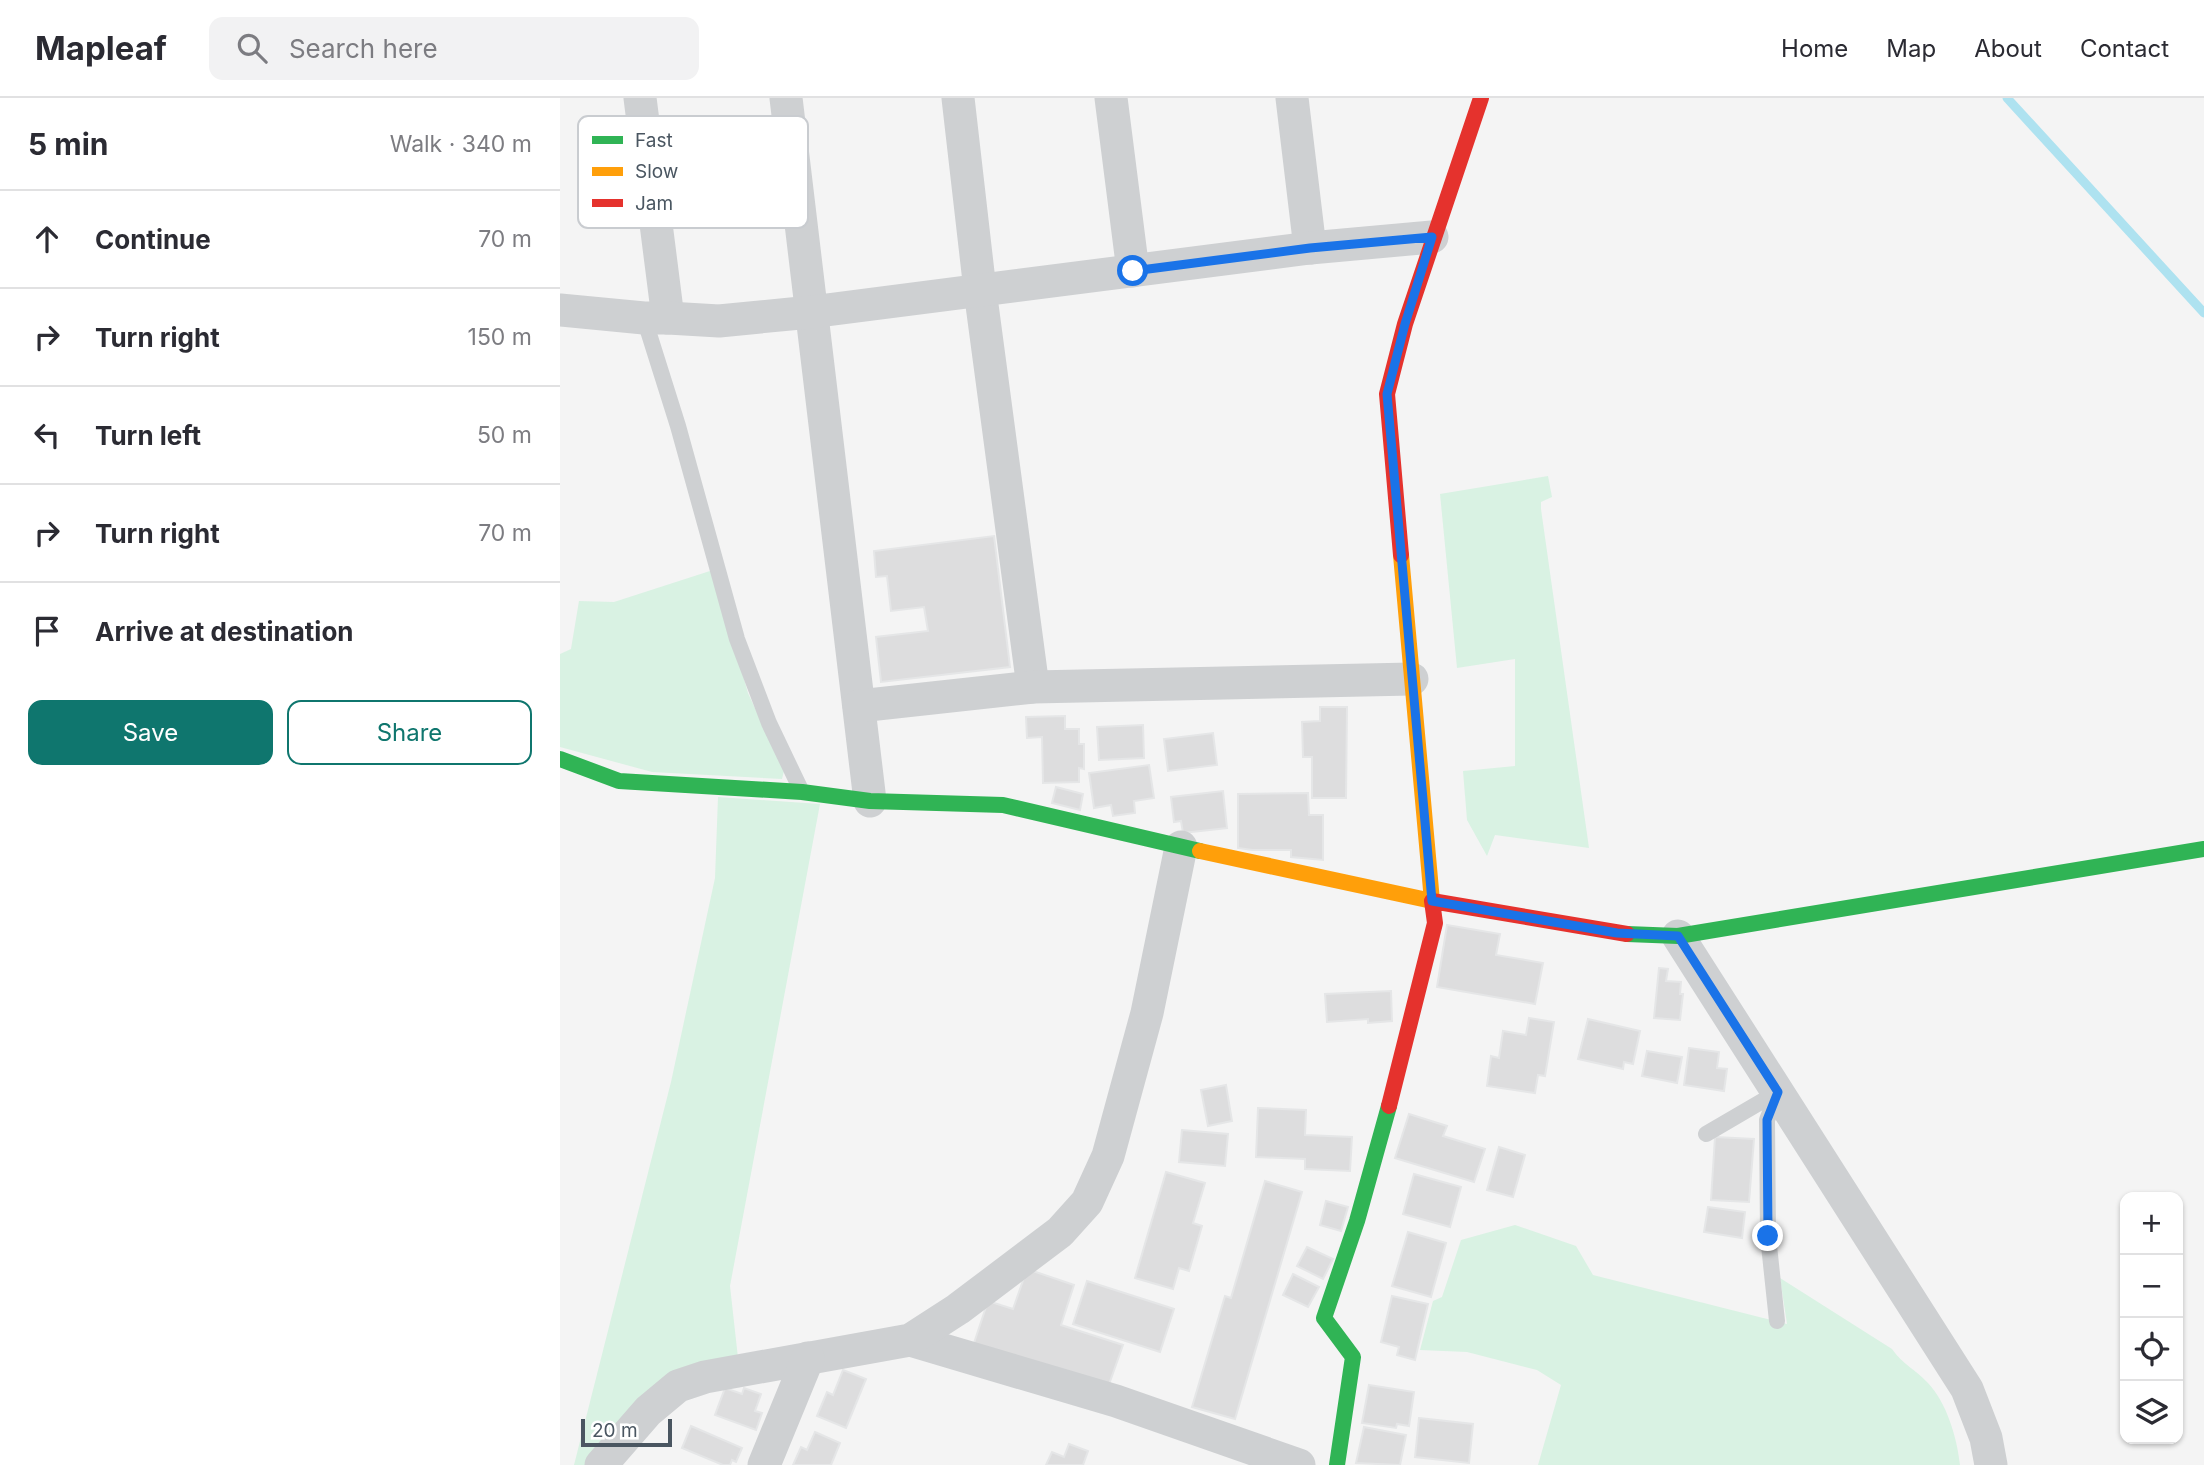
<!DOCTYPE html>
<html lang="en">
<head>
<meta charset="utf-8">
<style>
  :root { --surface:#fff; --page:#f2f2f3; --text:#2b2b33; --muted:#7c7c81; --line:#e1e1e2; --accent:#0f766e }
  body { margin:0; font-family:Inter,sans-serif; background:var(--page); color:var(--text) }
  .controls { position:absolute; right:21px; bottom:21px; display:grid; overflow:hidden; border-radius:14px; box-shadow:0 2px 5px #0004 }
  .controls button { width:63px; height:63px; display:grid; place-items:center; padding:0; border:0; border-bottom:2px solid var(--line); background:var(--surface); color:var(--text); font:35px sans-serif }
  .scale { position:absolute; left:21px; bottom:18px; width:91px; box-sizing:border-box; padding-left:7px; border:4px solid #4a5661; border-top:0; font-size:19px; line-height:24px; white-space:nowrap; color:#4a5661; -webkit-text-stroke:5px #fff; paint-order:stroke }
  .stop { position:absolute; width:21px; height:21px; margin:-16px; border:5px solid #1a73e8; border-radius:50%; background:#fff }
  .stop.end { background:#1a73e8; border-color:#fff; box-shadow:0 2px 7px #0008 }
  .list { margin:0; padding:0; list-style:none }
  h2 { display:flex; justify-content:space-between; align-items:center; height:91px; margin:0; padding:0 28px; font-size:30px }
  h2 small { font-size:23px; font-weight:400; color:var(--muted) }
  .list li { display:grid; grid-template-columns:46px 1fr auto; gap:21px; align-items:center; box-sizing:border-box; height:98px; padding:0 28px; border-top:2px solid var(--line) }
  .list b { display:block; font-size:26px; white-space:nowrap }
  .list em { font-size:23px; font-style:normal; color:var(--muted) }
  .actions { display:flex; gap:14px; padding:21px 28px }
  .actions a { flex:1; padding:16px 0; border:2px solid var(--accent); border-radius:14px; text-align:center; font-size:24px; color:var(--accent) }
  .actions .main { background:var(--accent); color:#fff }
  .icon { flex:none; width:38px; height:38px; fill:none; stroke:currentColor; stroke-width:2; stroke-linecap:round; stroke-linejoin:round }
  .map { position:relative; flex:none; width:1644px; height:1367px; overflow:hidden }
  header { display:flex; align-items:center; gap:42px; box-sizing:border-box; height:98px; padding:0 35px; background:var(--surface); border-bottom:2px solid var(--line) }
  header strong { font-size:33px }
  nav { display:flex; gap:38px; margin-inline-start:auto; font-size:24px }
  .search { width:490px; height:63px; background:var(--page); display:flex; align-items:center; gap:18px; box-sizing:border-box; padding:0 24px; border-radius:14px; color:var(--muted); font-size:26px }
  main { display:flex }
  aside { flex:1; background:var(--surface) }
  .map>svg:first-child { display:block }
  .green { fill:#d9f2e3 }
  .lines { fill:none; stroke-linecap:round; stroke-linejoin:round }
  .stream { stroke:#aee2f0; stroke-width:9 }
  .building { fill:#ddddde; stroke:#e5e6e7; stroke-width:2 }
  .lane { stroke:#ced0d2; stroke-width:16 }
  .street { stroke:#ced0d2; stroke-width:33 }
  .fast { stroke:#30b455; stroke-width:16 }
  .slow { stroke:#ff9f0a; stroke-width:16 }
  .jam { stroke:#e5322d; stroke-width:16 }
  .route { stroke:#1a73e8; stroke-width:9 }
  .key { fill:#fff; stroke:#c9ccd0; stroke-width:2 }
  .key-label { font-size:19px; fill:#4a5661 }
</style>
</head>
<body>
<header>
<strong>Mapleaf</strong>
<div class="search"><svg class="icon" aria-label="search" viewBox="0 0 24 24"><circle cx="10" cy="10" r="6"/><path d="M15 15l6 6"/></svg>Search here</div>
<nav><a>Home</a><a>Map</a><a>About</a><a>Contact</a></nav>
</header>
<main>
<aside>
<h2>5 min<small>Walk · 340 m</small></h2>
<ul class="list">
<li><svg class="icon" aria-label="ahead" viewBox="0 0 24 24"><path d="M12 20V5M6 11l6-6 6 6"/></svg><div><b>Continue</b></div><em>70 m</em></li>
<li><svg class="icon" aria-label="right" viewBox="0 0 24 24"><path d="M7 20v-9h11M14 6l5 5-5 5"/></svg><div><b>Turn right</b></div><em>150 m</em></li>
<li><svg class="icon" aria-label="left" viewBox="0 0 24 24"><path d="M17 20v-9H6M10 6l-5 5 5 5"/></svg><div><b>Turn left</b></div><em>50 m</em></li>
<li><svg class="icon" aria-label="right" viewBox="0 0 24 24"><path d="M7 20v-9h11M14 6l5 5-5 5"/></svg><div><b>Turn right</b></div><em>70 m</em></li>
<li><svg class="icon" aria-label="arrive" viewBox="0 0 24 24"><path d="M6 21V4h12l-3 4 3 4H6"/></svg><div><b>Arrive at destination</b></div></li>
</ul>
<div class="actions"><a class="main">Save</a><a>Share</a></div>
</aside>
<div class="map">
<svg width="1644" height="1367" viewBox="0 0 1644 1367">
  <rect width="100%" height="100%" fill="#f4f4f4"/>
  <g class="green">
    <path d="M 988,378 L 992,399 L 981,404 L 981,411 L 1029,750 L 935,737 L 927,758 L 907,722 L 903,673 L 955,668 L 955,561 L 897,570 L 880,396 Z"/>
    <path d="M 153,472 L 188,595 L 224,673 L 222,681 L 92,674 L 0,649 L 0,556 L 11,551 L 19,503 L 54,504 Z"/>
    <path d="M 158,699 L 260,706 L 170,1188 L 178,1260 L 27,1367 L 14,1367 L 111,984 L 155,780 Z"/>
    <path d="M 955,1127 L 1016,1148 L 1033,1177 L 1227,1226 L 1220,1180 L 1332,1251 C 1343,1267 1355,1271 1368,1285 C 1387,1305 1397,1340 1400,1367 L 978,1367 L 1001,1287 L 977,1272 L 938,1262 L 907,1254 L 860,1252 L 873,1203 L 882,1199 L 901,1142 Z"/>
  </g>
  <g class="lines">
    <path class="stream" d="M 1447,0 L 1644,215"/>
  </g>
  <g class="building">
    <path d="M 434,438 L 450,569 L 321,584 L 316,539 L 368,533 L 364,509 L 331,513 L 327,478 L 316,479 L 314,453 Z"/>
    <path d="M 760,609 L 787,609 L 786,700 L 752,700 L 752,659 L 743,659 L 742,624 L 760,623 Z"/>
    <path d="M 505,618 L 505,631 L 519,631 L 519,646 L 524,646 L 524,671 L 519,670 L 519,684 L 483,685 L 482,639 L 467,640 L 466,619 Z"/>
    <path d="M 583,627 L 584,660 L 539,662 L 537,629 Z"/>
    <path d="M 653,635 L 657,667 L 608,673 L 604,641 Z"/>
    <path d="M 589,667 L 594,700 L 574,703 L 575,715 L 553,718 L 551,707 L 534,710 L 529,675 Z"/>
    <path d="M 496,689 L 523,696 L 520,712 L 492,705 Z"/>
    <path d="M 663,693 L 667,730 L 623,735 L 621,723 L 614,724 L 611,699 Z"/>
    <path d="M 748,695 L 749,717 L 763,717 L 763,762 L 731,759 L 731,752 L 692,752 L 678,750 L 678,696 Z"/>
    <path d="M 887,827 L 940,836 L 936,857 L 983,865 L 975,906 L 877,889 Z"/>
    <path d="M 1099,870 L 1108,871 L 1106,883 L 1121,884 L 1120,896 L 1123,896 L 1120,922 L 1094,920 Z"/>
    <path d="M 831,893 L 832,923 L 808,925 L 808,921 L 767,924 L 765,896 Z"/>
    <path d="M 969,920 L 994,924 L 985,978 L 978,977 L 975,995 L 927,988 L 931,958 L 939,960 L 943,933 L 966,937 Z"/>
    <path d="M 1028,921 L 1080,933 L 1073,966 L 1064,964 L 1063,971 L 1018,961 Z"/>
    <path d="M 1129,950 L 1159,954 L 1157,970 L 1167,971 L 1164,993 L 1124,987 Z"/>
    <path d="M 1087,953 L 1122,959 L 1117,985 L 1082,978 Z"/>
    <path d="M 666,987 L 672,1023 L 648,1028 L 641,992 Z"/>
    <path d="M 698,1010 L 746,1012 L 745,1037 L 792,1039 L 790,1073 L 745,1071 L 745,1061 L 696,1059 Z"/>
    <path d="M 849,1016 L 887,1028 L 883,1038 L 925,1051 L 914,1084 L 835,1060 Z"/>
    <path d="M 622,1032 L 668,1036 L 665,1068 L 619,1064 Z"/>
    <path d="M 1155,1039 L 1194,1041 L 1189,1104 L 1151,1102 Z"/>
    <path d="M 939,1049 L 965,1057 L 953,1099 L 927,1092 Z"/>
    <path d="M 606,1074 L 645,1085 L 633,1125 L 642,1128 L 629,1173 L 619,1170 L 613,1191 L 575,1180 Z"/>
    <path d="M 854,1076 L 901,1089 L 890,1129 L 843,1116 Z"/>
    <path d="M 705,1083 L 742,1094 L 675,1321 L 632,1309 L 665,1198 L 671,1200 Z"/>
    <path d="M 766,1103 L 788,1109 L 781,1133 L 760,1127 Z"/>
    <path d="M 1148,1109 L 1185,1114 L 1182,1140 L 1144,1134 Z"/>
    <path d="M 848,1134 L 886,1145 L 871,1199 L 832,1188 Z"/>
    <path d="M 747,1149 L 773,1161 L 763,1181 L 737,1168 Z"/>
    <path d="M 467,1171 L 514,1187 L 501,1227 L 563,1247 L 547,1292 L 413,1248 L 428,1203 L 453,1211 Z"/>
    <path d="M 733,1176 L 759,1189 L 748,1209 L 723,1197 Z"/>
    <path d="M 527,1183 L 614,1211 L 600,1254 L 513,1226 Z"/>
    <path d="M 832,1198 L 868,1206 L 855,1262 L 837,1257 L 839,1249 L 821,1244 Z"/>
    <path d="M 283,1272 L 306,1281 L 286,1330 L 257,1318 L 267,1294 L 273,1297 Z"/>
    <path d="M 809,1287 L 854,1294 L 849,1328 L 837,1326 L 836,1330 L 802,1325 Z"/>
    <path d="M 165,1290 L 182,1296 L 184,1290 L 201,1296 L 195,1313 L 202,1315 L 196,1332 L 155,1317 Z"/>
    <path d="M 859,1320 L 913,1326 L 909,1365 L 855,1359 Z"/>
    <path d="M 131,1328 L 182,1350 L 176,1364 L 172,1362 L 170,1367 L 163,1367 L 122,1350 Z"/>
    <path d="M 804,1329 L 846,1337 L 840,1367 L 796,1365 Z"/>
    <path d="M 255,1334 L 280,1345 L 271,1367 L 233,1367 L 241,1349 L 247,1352 Z"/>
    <path d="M 509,1346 L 528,1353 L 523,1367 L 486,1367 L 492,1354 L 504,1359 Z"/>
  </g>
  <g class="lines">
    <g class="lane">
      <path d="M 84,220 L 118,328 L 177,541 L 209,625 L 241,692"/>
      <path d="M 1146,1036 L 1218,994"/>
      <path d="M 1217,1223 L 1208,1138 L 1207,1022 L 1218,994"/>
    </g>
    <g class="street">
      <path d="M 80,0 L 108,220"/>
      <path d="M 226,0 L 310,703"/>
      <path d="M 398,0 L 420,192 L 473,589"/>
      <path d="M 551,0 L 573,173"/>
      <path d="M 732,0 L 750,150"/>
      <path d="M 0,212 L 84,220 L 108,220 L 159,223 L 251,214 L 750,150 L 872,139"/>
      <path d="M 299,608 L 473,589 L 852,581"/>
      <path d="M 1118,838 L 1407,1291 L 1426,1340 L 1431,1367"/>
      <path d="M 350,1242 L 556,1303 L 739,1367"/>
      <path d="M 41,1367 L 88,1313 L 118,1288 L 145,1279 L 350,1242 L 398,1211 L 500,1134 L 527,1104 L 548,1058 L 587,915 L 621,749"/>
      <path d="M 204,1367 L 248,1260"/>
    </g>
    <g class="fast">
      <path d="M 0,661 L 59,683 L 242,694 L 310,703 L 443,707 L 640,753"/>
      <path d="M 1067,836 L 1118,838 L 1644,751"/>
      <path d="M 777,1367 L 793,1259 L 764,1220 L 797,1123 L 829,1008"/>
    </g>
    <path class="slow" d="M 640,753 L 872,803 L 841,457"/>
    <g class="jam">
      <path d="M 841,457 L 827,296 L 845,226 L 921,0"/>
      <path d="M 829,1008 L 875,825 L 872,803 L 1067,836"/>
    </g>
  </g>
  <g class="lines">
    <path class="route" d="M 573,173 L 750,150 L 872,139 L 845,226 L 827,296 L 872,803 L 1057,835 L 1118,838 L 1218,994 L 1207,1022 L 1208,1138"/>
  </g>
  <rect x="18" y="18" width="230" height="112" rx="10" class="key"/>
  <rect x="32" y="38" width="31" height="8" fill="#30b455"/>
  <rect x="32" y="69" width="31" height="9" fill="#ff9f0a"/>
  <rect x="32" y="101" width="31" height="8" fill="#e5322d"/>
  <g class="key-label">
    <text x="75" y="49">Fast</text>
    <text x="75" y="80">Slow</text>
    <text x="75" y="112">Jam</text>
  </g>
</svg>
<div class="controls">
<button>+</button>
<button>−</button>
<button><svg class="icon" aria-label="locate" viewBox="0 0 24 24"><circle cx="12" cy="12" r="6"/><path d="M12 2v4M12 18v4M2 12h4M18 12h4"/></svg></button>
<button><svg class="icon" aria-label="layers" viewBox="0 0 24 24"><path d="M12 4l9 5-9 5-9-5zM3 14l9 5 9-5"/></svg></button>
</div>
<div class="scale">20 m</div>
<div class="stop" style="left:573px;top:173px"></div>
<div class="stop end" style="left:1208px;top:1138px"></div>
</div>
</main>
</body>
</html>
